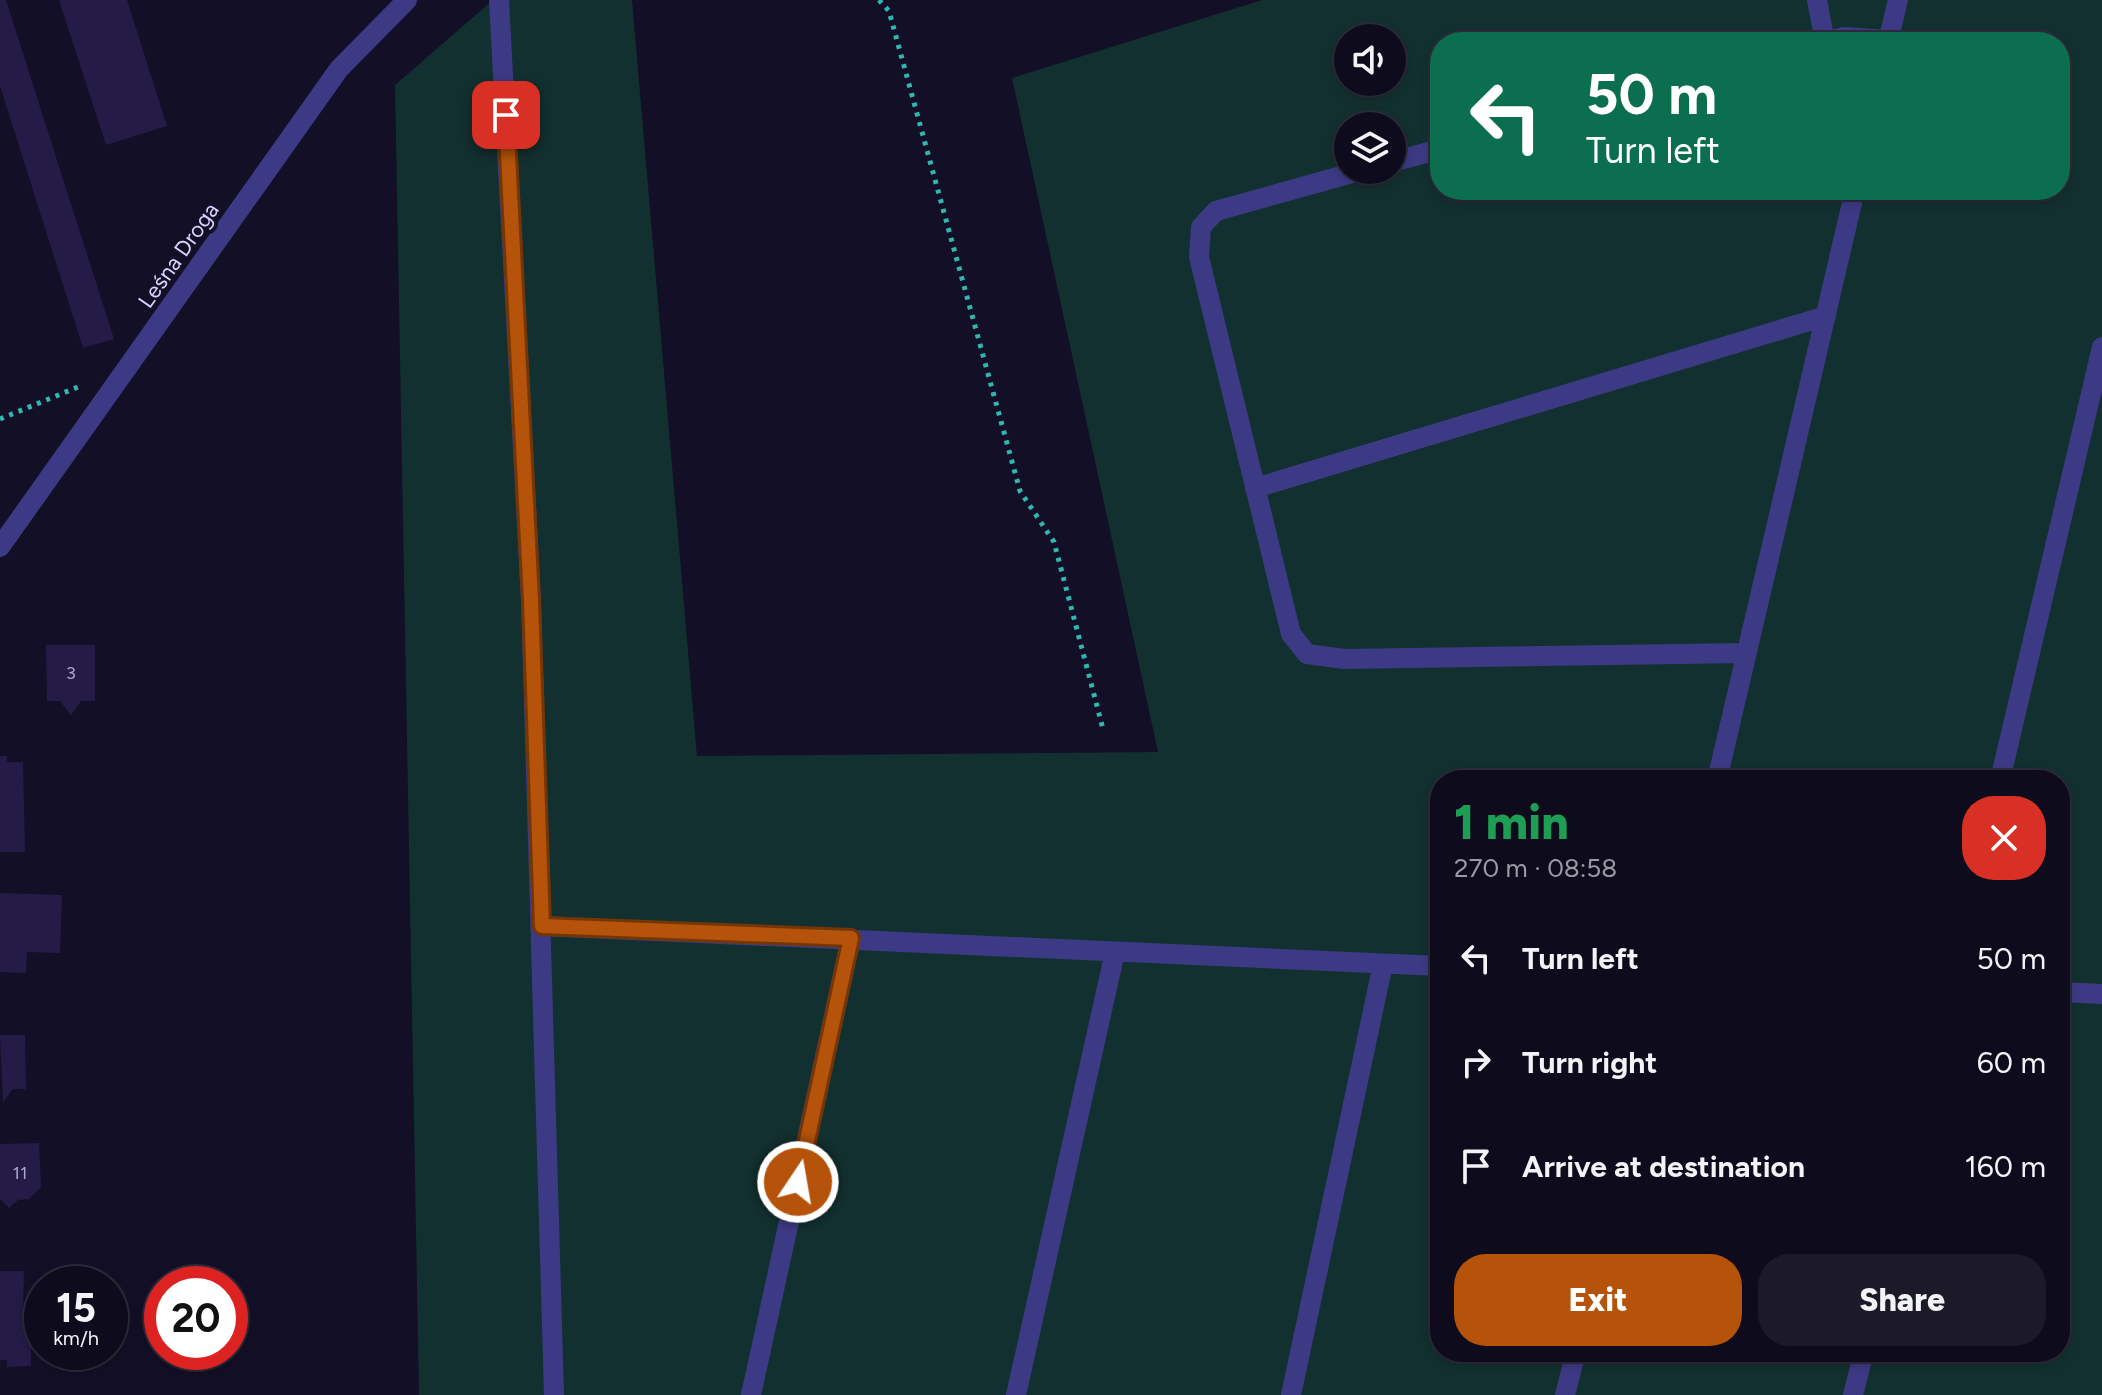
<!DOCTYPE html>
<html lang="en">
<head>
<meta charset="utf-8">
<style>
	:root { --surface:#0e0b1c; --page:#1c1929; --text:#f1f3f6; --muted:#9b9ba3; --line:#2e2b3b; --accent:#b45309 }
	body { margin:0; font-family:Figtree,sans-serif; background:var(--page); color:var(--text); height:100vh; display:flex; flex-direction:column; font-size:30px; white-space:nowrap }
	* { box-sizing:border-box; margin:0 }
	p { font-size:26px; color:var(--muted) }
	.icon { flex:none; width:44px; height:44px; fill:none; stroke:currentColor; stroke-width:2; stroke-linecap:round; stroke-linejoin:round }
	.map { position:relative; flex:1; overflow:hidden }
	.side { position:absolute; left:1430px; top:770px; width:640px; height:592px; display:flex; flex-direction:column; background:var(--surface); border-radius:32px; box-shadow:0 4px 12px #0003,0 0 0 2px var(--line) }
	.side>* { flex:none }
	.guide { position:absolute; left:1430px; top:32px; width:640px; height:168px; border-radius:32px; box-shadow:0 4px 12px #0003,0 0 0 2px var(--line); background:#0b6e4f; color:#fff; overflow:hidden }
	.fabs { position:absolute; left:1334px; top:24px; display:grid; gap:16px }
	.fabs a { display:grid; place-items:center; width:72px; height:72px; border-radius:50%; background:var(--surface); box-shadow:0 4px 12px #0003,0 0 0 2px var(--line); font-size:40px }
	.speed { position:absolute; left:24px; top:1266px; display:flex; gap:16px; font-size:40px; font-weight:700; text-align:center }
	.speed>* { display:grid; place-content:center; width:104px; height:104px; border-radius:50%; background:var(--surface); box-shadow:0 4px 12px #0003,0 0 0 2px var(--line); line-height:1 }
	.speed small { font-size:20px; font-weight:400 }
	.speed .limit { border:12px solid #d22; background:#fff; color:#111 }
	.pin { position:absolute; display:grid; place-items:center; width:68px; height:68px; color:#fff; margin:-34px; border-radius:16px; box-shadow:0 4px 12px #0006 }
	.me { position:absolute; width:88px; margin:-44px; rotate:12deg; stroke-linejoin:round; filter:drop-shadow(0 0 6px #0008) }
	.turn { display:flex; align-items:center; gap:28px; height:168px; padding:0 24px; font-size:36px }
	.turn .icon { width:104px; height:104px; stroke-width:2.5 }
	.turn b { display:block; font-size:56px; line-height:68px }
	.round { display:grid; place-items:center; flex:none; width:84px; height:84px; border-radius:32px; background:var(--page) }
	.overview { display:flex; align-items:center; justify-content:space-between; height:136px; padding:0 24px }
	h1 { font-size:48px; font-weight:800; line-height:60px; color:#1e9e55 }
	.button { display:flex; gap:16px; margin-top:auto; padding:16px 24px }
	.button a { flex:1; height:92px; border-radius:32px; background:var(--accent); color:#fff; font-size:32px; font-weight:800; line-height:92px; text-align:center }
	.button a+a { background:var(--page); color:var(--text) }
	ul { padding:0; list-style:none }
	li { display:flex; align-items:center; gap:24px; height:104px; padding:0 24px }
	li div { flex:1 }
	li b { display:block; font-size:30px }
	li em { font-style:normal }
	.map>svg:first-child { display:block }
	.green { fill:#12302f; fill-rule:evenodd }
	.building { fill:#241b47 }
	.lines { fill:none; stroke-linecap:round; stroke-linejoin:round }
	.path { stroke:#2fb8b0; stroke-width:5; stroke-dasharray:4 6; stroke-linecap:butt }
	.minor { stroke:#3d3a85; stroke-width:20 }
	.route-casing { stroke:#753606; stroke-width:20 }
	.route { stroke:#b45309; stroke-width:14 }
	.labels { text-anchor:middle; stroke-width:8; stroke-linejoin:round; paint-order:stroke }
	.number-label { font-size:18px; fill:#aca6d1 }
	.street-label { font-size:22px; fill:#d9d4ff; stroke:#130f26 }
</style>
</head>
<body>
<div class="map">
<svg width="2102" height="1395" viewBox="0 0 2102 1395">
	<rect width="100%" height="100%" fill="#130f26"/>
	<path class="green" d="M 493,0 L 632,0 L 697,756 L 1158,752 L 1012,78 L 1262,0 L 2102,0 L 2102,1395 L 419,1395 L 395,85 ZM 1348,38 L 1392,38 L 1392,82 L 1348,82 ZM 1440,42 L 2060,42 L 2060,190 L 1440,190 ZM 1348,126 L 1392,126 L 1392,170 L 1348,170 ZM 1440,780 L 2060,780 L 2060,1352 L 1440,1352 Z"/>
	<path class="building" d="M 0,0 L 6,0 L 114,339 L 83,348 L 0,86 Z
		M 59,0 L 127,0 L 167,126 L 106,145 Z
		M 46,645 L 95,645 L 95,701 L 81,701 L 71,715 L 60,701 L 47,701 Z
		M 0,756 L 7,756 L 7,762 L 23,762 L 25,852 L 0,852 Z
		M 0,893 L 62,895 L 60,953 L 27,952 L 26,973 L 0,972 Z
		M 0,1035 L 25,1035 L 26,1089 L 13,1089 L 3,1102 Z
		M 39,1143 L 41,1187 L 29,1199 L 18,1200 L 9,1208 L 0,1199 L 0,1144 Z
		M 0,1271 L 24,1271 L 23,1313 L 31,1313 L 31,1366 L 7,1367 L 7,1360 L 0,1360 Z"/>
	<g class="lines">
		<path class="path" d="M 879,0 L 889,11 L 1020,491 L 1054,542 L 1103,729
			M 0,419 L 78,387"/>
		<path class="minor" d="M 499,0 L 531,600 L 554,1395
			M 1817,0 L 1825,42 L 1844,37 L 1888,40
			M 1888,42 L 1898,0
			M 1392,162 L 1440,149
			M 1363,170 L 1216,211 L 1201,227 L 1199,257 L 1291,634 L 1307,654 L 1344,659 L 1747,653
			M 1255,488 L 1826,316
			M 0,547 L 339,69 L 407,0
			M 1717,780 L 1855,190
			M 2000,780 L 2102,347
			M 542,926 L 1440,966
			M 2060,992 L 2102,994
			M 751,1395 L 851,938
			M 1016,1395 L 1115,952
			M 1291,1395 L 1383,964
			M 1565,1395 L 1576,1352
			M 1853,1395 L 1864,1352"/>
	</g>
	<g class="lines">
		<defs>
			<path id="route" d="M 506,115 L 531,600 L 542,926 L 851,938 L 798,1182"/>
		</defs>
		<use href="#route" class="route-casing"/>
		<use href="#route" class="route"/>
	</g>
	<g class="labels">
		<g class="number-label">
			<text x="71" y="679">3</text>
			<text x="20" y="1179">11</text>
		</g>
		<g class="street-label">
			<text transform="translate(178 255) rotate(-55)" y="8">Leśna Droga</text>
		</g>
	</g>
</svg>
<div class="fabs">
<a><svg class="icon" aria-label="sound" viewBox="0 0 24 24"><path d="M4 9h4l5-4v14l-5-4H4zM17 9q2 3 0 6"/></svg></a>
<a><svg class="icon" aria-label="layers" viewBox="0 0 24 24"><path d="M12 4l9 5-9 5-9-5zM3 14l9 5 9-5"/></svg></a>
</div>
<div class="speed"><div>15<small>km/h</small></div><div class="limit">20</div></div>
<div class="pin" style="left:506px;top:115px;background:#d93025"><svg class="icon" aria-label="arrive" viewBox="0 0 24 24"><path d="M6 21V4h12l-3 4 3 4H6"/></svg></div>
<svg class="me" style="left:798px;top:1182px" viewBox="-20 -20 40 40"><circle r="17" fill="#b45309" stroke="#fff" stroke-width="3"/><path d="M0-11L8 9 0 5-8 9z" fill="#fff"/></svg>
<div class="guide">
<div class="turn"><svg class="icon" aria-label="left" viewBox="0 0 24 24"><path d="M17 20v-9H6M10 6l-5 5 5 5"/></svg><div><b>50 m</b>Turn left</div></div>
</div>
<section class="side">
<div class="overview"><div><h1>1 min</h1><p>270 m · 08:58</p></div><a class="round" style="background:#d93025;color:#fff"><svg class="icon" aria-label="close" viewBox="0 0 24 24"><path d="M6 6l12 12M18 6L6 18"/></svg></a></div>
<ul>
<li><svg class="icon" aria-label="left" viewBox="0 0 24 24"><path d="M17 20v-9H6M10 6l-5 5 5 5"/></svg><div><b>Turn left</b></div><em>50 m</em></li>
<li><svg class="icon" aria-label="right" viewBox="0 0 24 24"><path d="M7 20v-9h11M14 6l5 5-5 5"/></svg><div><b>Turn right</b></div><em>60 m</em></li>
<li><svg class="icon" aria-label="arrive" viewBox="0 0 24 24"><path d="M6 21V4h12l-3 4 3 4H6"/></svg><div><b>Arrive at destination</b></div><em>160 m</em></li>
</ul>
<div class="button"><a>Exit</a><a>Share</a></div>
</section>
</div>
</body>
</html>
